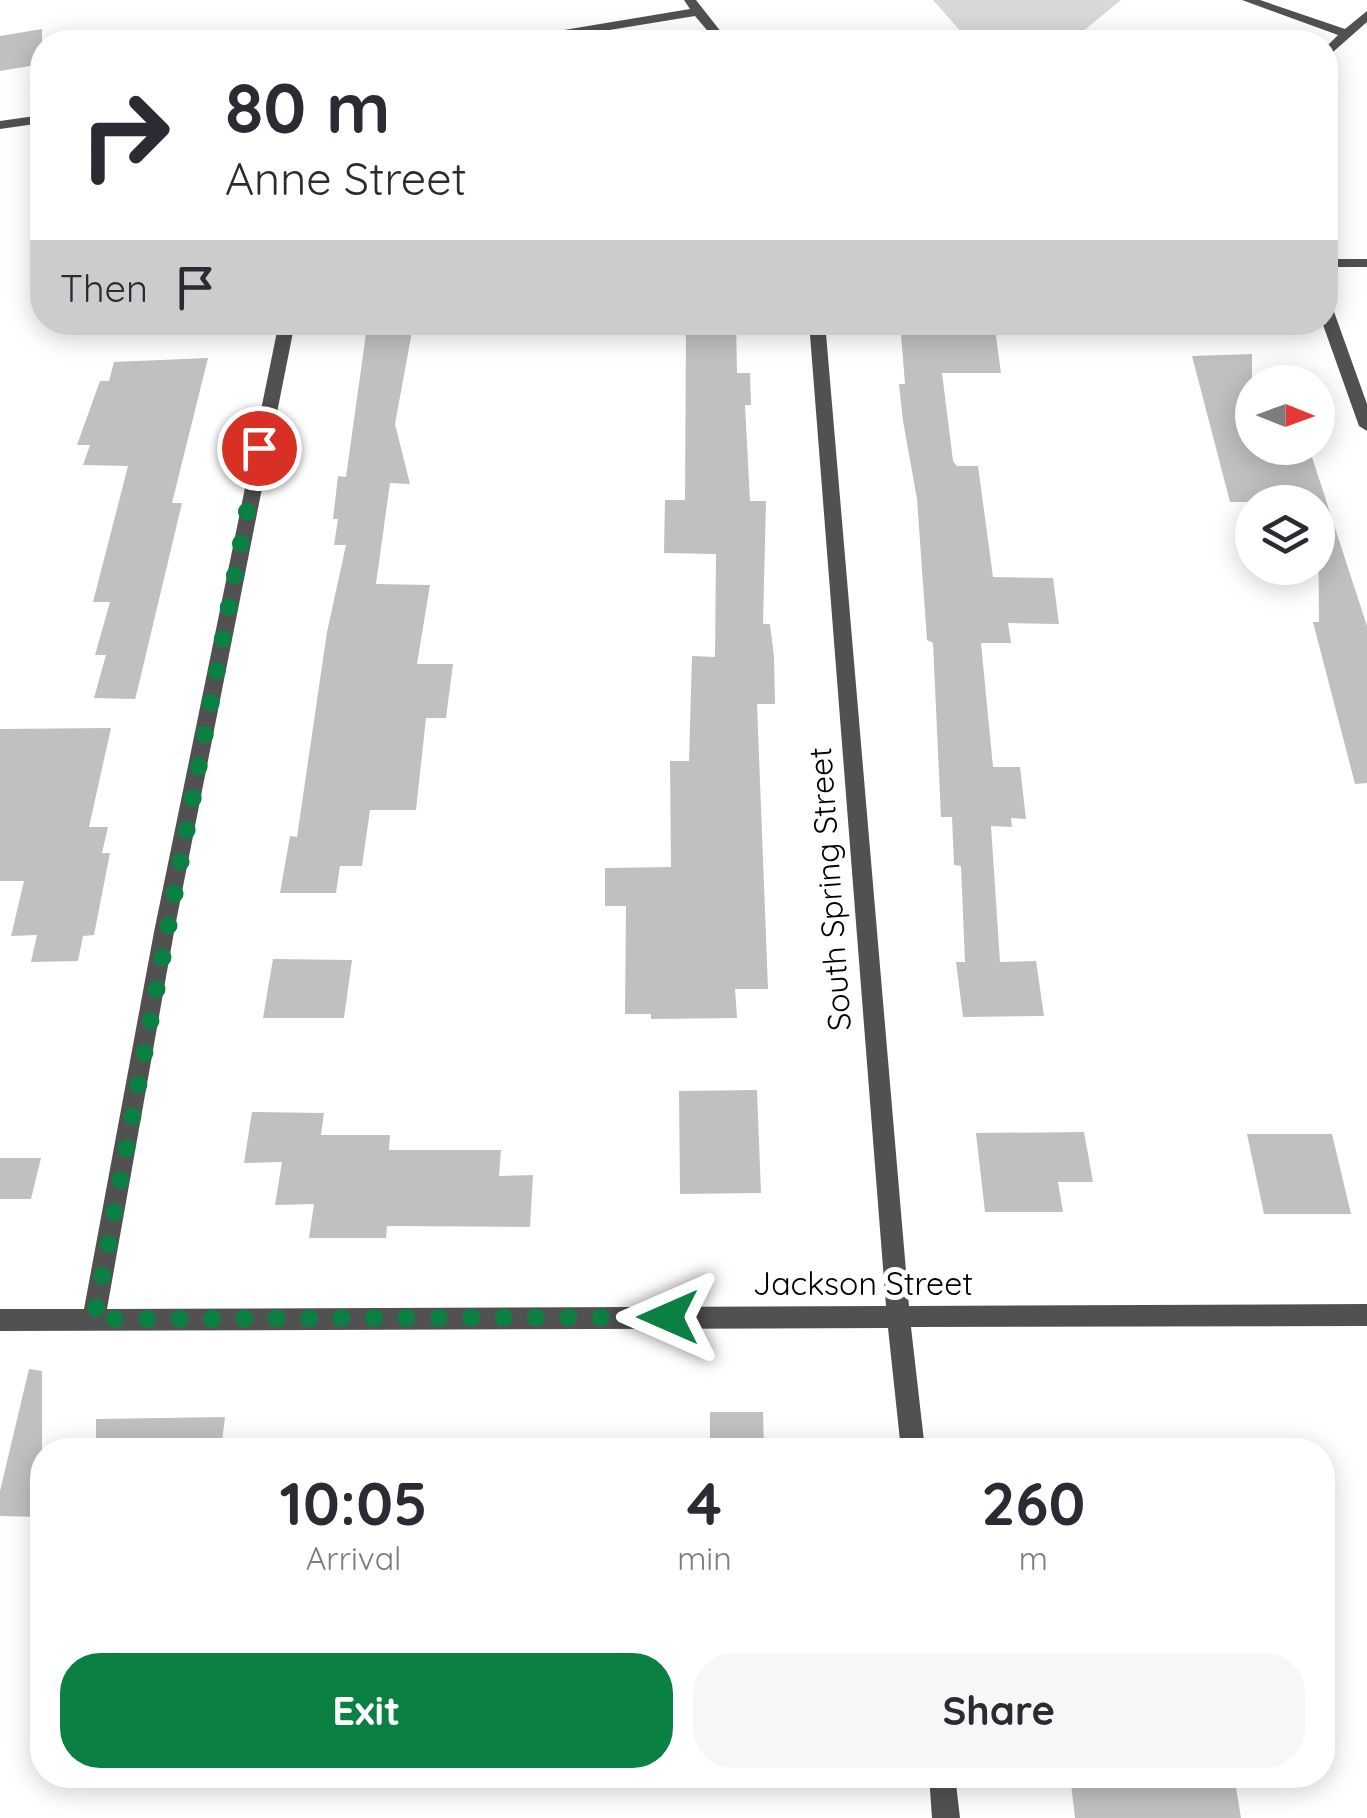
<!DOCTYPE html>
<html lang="en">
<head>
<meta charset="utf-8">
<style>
	:root { --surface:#fff; --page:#f7f7f7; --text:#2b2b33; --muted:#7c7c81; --accent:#0b8043 }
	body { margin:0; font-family:Quicksand,sans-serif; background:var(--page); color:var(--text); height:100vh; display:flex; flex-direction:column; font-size:38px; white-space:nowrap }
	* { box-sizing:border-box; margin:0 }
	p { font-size:32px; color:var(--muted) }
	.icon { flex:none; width:55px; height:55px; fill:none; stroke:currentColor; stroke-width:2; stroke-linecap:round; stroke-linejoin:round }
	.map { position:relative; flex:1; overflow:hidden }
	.details { position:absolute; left:30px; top:1438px; width:1305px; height:350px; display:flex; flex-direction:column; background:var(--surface); border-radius:40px; box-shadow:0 5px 25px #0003 }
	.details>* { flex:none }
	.top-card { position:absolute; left:30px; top:30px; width:1308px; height:305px; border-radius:40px; box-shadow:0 5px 25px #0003; background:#fff; color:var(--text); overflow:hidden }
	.needle { width:65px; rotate:91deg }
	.buttons { position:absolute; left:1235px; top:365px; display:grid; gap:20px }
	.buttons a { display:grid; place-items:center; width:100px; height:100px; border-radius:50%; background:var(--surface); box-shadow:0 5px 25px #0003; font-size:50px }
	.pin { position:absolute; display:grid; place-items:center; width:85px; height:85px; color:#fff; margin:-42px; border:5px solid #fff; border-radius:50%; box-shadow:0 2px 10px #0007 }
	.me { position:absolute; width:110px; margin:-55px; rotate:270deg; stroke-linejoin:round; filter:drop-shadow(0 0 8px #0008) }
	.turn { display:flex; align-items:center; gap:35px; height:210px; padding:0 30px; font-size:45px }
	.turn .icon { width:130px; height:130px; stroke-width:2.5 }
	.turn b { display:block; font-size:70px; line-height:85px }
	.then { display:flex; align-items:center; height:95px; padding:0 30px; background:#0003; gap:20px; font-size:38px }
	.eta { display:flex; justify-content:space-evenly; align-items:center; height:170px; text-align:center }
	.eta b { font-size:60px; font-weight:700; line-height:70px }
	.button { display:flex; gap:20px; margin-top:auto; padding:20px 30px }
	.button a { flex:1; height:115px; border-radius:40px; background:var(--accent); color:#fff; font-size:40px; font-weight:700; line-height:115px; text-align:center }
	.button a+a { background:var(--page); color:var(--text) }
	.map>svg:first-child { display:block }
	.green { fill:#d8d8d8 }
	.building { fill:#c0c0c0 }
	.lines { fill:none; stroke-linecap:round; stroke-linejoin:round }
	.minor { fill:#515151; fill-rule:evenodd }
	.route { stroke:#0b8043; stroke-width:18; stroke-dasharray:0 32.4 }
	.labels { text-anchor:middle; stroke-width:10; stroke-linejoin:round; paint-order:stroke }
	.street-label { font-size:32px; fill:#000; stroke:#fff }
</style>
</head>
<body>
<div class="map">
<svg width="1367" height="1818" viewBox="0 0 1367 1818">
	<rect width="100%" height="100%" fill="#fff"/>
	<path class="green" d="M 933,0 L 1121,0 L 1070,42 L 970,42 Z"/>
	<path class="building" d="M 42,29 L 42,64 L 0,71 L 0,36 Z
		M 686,322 L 736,322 L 737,373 L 750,373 L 751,405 L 745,405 L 750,501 L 766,501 L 763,624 L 770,624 L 774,657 L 775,704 L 757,704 L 768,989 L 735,989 L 737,1018 L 651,1019 L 651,1014 L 625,1014 L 626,906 L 605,906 L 605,868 L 671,867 L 670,761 L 689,761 L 692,656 L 715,657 L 716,554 L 664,553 L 665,500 L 685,500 Z
		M 900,322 L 994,322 L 1001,373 L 942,373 L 953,461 L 957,466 L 978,466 L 993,577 L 1053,578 L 1059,624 L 1008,623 L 1011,643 L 981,643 L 993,767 L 1020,767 L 1026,819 L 1011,818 L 1012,827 L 991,826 L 1000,962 L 1036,961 L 1044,1016 L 963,1017 L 956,962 L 965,962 L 961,866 L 954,865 L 952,817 L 941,817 L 933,643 L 927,640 L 917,499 L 903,421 L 899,384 L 905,384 Z
		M 367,326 L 413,326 L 395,424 L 410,484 L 390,483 L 376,584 L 430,585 L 417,664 L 453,664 L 446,718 L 426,718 L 416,810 L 370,810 L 362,866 L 340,866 L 336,893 L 280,893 L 290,836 L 297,837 L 327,632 L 346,545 L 334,545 L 338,519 L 333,519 L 338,476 L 346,477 Z
		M 1252,354 L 1252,448 L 1309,448 L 1367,626 L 1367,783 L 1355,784 L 1313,622 L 1319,622 L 1318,502 L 1230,502 L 1192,356 Z
		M 208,358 L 172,503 L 182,503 L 137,692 L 135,699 L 94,698 L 106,655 L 95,655 L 110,602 L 93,602 L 128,466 L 83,465 L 90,445 L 77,445 L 100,381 L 109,381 L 114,362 Z
		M 111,728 L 89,827 L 108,827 L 102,853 L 110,853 L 94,935 L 83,936 L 78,961 L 31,962 L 37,935 L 11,936 L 24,881 L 0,881 L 0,729 Z
		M 273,959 L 352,960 L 344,1018 L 263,1018 Z
		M 757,1090 L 761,1193 L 680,1194 L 679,1091 Z
		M 252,1112 L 324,1113 L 321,1135 L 390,1135 L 389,1150 L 501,1150 L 499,1176 L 533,1175 L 530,1227 L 387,1226 L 386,1238 L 309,1238 L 314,1204 L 275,1205 L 282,1162 L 244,1163 Z
		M 1084,1132 L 1093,1182 L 1058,1182 L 1063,1212 L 985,1212 L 976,1133 Z
		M 1247,1134 L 1332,1134 L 1351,1214 L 1264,1214 Z
		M 0,1158 L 41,1158 L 31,1199 L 0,1199 Z
		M 29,1369 L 42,1371 L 42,1517 L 0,1516 L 0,1491 Z
		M 710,1412 L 763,1412 L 764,1450 L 710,1450 Z
		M 225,1417 L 221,1450 L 96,1450 L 96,1419 Z
		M 1070,1775 L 1234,1775 L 1241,1818 L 1075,1818 Z"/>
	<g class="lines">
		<path class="minor" d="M 684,0 L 696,0 L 729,42 L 717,42 L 695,16 L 536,42 L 509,42 L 516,38 L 690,9 Z
			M 1242,0 L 1260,0 L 1345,29 L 1367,11 L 1367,22 L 1325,59 L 1325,48 L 1338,35 Z
			M 42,115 L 42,123 L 0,129 L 0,121 Z
			M 1325,259 L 1367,259 L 1367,267 L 1325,267 Z
			M 1325,304 L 1333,309 L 1367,404 L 1367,431 L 1359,426 L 1322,322 L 1325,322 Z
			M 279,322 L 295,322 L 174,932 L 107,1309 L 886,1306 L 809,322 L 825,322 L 909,1306 L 1367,1304 L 1367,1326 L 911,1327 L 925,1450 L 901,1450 L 888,1328 L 0,1331 L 0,1309 L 84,1309 L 154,932 Z
			M 929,1775 L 955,1775 L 960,1818 L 932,1818 Z"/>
	</g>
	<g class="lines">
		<path class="route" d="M 259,448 L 94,1319 L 668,1317"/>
	</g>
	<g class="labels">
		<g class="street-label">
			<text transform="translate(830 889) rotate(-94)" y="11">South Spring Street</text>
			<text x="863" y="1295">Jackson Street</text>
		</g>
	</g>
</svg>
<div class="buttons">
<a><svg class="needle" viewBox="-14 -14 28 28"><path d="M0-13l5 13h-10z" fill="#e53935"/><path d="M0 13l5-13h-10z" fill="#7c7c81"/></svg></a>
<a><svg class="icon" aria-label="layers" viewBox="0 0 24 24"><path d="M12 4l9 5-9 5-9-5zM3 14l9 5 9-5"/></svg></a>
</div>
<div class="pin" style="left:259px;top:448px;background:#d93025"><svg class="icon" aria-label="arrive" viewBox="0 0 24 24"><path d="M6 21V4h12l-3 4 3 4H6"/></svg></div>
<svg class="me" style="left:668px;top:1317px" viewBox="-20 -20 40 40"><path d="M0-17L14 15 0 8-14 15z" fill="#0b8043" stroke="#fff" stroke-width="4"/></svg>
<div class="top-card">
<div class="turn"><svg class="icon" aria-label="right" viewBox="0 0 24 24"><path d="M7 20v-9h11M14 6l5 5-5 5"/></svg><div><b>80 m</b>Anne Street</div></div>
<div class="then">Then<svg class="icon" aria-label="arrive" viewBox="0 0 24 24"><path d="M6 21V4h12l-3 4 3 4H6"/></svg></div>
</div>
<section class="details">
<div class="eta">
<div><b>10:05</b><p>Arrival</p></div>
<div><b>4</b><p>min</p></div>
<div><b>260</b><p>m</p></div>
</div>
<div class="button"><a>Exit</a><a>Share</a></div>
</section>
</div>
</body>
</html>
